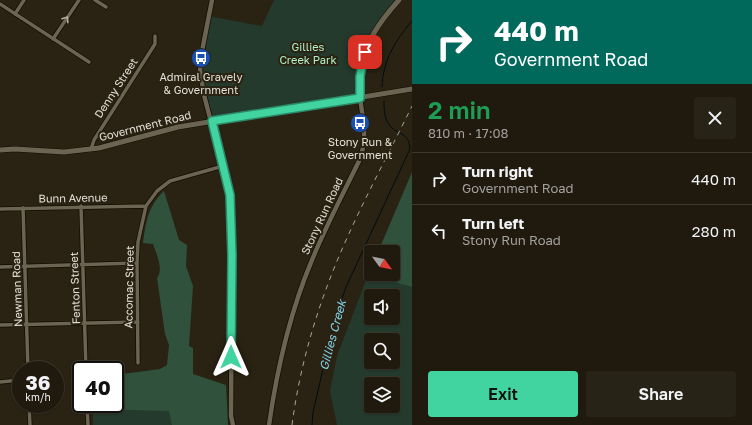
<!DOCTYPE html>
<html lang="en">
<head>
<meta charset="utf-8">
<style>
	:root { --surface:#201a0e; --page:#282317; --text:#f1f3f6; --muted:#a2a19e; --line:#3d382e; --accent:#42d4a0 }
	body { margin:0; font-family:"Golos Text",sans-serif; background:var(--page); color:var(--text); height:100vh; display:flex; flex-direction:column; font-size:15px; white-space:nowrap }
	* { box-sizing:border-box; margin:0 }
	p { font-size:13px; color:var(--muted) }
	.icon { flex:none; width:22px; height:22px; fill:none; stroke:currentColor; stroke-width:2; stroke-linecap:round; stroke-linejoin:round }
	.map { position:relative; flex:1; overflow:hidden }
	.side { display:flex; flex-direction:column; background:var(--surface); width:340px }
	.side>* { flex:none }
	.top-card { background:#00695c; color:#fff; overflow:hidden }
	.needle { width:26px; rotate:123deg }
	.controls { position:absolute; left:364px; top:245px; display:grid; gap:8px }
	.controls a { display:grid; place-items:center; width:36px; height:36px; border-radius:4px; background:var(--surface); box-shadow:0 1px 3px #0004,0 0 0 1px var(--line); font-size:20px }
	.speed { position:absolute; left:12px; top:361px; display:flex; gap:8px; font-size:20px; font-weight:700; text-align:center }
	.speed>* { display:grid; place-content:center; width:52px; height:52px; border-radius:50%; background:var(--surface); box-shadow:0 1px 3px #0004,0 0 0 1px var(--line); line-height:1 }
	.speed small { font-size:10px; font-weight:400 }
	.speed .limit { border:2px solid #111; border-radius:6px; background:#fff; color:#111 }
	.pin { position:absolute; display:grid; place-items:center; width:34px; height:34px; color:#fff; margin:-17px; border-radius:8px; box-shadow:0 2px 6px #0006 }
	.me { position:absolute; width:44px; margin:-22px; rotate:0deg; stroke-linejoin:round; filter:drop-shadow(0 0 3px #0008) }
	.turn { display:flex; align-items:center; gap:14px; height:84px; padding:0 16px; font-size:18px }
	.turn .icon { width:52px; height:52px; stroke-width:2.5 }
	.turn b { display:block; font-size:28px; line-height:34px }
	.round { display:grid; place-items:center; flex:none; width:42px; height:42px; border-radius:4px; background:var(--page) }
	.headline { display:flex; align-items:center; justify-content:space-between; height:68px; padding:0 16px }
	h1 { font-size:24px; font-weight:600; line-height:30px; color:#1e9e55 }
	.cta { display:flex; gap:8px; margin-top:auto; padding:8px 16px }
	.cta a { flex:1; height:46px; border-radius:4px; background:var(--accent); color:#111; font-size:16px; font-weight:600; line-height:46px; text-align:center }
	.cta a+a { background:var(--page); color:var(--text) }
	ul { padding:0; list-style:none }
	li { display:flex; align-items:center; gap:12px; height:52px; padding:0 16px; border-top:1px solid var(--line) }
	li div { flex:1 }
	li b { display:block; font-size:15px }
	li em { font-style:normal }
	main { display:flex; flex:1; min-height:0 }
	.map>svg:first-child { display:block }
	.green { fill:#243a2c; fill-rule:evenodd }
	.forest { fill:#30513c }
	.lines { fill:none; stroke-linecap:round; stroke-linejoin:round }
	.stream { stroke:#000c12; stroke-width:1 }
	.minor-casing { stroke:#120c01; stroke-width:5 }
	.tertiary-casing { stroke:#120c01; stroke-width:6 }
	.secondary-casing { stroke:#120c01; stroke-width:6 }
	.minor { stroke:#6c6452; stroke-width:3.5 }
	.tertiary { stroke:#6c6452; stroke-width:4.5 }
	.secondary { stroke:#6c6452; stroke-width:5 }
	.rail { stroke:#aba59a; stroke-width:1; stroke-dasharray:5 5; stroke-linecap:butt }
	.oneway { stroke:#b4aea1 }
	.route-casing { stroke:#2b8a68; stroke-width:10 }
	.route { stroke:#42d4a0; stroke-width:7 }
	.labels { text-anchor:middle; stroke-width:4; stroke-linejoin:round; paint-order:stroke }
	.park-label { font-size:11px; fill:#b3f0c7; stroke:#2a2313 }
	.poi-label { font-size:11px; fill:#e4dfd6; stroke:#2a2313 }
	.street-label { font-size:11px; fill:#e4dfd6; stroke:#2a2313 }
	.water-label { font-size:12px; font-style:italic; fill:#83d0e7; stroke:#2a2313 }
</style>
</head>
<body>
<main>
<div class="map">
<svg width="412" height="425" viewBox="0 0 412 425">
	<rect width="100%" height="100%" fill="#2a2313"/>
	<path class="green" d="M 274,0 L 399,0 L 385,16 L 363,59 L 360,98 L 212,121 L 201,78 L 208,16 L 262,26 Z
		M 368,275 L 412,287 L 412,425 L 337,425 L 330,391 L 337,356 ZM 371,296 L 393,296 L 393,318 L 371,318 ZM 371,340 L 393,340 L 393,362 L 371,362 ZM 371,384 L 393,384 L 393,406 L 371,406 Z
		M 177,404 L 177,425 L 93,425 L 93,406 Z"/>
	<path class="forest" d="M 412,172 L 412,287 L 368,275 L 371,268 L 371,274 L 393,274 L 393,252 L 378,252 Z
		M 164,191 L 179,240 L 187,245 L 186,266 L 193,286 L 189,346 L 193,348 L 193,374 L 226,385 L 228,425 L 172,425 L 169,411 L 92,409 L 92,404 L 115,404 L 115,375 L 160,369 L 167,365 L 169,345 L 165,334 L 157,278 C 164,269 156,253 153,244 L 143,243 C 146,222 148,206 164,191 Z"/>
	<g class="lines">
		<path class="stream" d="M 382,87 C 383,60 395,41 412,21
			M 312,425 L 313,412 L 334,322 L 346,287 L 410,149 C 409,132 399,136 390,126 C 384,119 384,109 384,101"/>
		<defs>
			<path id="minor" d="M 95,0 L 106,7
				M 0,4 L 89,62
				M 15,14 L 24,0
				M 53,39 L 79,0
				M 91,149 L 94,140 L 155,44 L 155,36
				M 81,206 L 86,370
				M 23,208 L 28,370
				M 0,209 L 146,206
				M 0,267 L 137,263
				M 0,325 L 138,322
				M 138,363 L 137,263 L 138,242 L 146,206 L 157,191 L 170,181 L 223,166
				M 0,382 L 21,380
				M 29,404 L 30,425
				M 87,404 L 88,425"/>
			<path id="tertiary" d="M 212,0 L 203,46 L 200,70 L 204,95 L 230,195 L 232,258 L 231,416 L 233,425
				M 269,425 C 277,369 290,312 312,260 C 326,226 343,194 359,161 C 368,139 363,120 360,98"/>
			<path id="secondary" d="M 360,98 C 360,89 360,81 360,73 C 364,43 380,21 399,0
				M 0,150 L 15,149 L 64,152 L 99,148 L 178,127 L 412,89"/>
		</defs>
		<use href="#minor" class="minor-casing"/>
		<use href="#tertiary" class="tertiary-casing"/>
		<use href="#secondary" class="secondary-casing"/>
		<use href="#minor" class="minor"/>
		<use href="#tertiary" class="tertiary"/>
		<use href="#secondary" class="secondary"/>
		<path class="rail" d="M 292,425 C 300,364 318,304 343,247 C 364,199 389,153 412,106"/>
	</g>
	<defs><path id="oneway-chevron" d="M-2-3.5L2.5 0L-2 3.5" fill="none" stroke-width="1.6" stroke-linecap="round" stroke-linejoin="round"/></defs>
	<use class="oneway" href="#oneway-chevron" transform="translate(66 19) rotate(-57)"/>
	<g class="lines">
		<defs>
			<path id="route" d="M 231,357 L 232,255 L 230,195 L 212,121 L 360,98 L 360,76 L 365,52"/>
		</defs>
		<use href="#route" class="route-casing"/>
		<use href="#route" class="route"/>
	</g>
	<defs>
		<symbol id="bus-disc" viewBox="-11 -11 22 22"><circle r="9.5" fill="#1a4fb4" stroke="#2a2313"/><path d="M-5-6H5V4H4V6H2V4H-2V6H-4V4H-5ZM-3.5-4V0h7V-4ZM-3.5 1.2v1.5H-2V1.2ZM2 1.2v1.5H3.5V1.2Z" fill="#fff"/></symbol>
	</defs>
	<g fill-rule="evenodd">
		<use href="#bus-disc" x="190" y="47" width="22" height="22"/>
		<use href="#bus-disc" x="349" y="112" width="22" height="22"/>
	</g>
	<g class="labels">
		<g class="park-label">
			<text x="308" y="51">Gillies<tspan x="308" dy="13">Creek Park</tspan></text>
		</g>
		<g class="poi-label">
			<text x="201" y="81">Admiral Gravely<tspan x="201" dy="13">&amp; Government</tspan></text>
			<text x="360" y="146">Stony Run &amp;<tspan x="360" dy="13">Government</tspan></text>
		</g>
		<g class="street-label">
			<text transform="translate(116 88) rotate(-57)" y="4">Denny Street</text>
			<text transform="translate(145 126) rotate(-14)" y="4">Government Road</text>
			<text transform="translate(73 198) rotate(-1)" y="4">Bunn Avenue</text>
			<text transform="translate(322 216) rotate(-65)" y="4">Stony Run Road</text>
			<text transform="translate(129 287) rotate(-89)" y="4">Accomac Street</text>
			<text transform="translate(75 288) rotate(-92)" y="4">Fenton Street</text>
			<text transform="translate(17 289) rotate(-92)" y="4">Newman Road</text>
		</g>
		<g class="water-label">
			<text transform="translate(333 335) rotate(-75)" y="4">Gillies Creek</text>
		</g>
	</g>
</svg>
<div class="controls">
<a><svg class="needle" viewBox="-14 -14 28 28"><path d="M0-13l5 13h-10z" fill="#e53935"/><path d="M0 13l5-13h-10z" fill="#a2a19e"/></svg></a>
<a><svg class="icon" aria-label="sound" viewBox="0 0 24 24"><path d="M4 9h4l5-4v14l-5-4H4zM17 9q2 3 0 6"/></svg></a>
<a><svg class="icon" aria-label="search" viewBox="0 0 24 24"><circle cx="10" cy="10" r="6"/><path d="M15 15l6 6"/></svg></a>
<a><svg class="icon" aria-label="layers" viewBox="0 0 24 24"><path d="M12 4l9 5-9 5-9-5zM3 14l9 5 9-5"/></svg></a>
</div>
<div class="speed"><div>36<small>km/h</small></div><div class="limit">40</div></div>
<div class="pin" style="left:365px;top:52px;background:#d93025"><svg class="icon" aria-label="arrive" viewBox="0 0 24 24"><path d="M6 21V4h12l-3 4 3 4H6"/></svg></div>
<svg class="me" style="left:231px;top:357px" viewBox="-20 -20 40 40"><path d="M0-17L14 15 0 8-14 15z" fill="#42d4a0" stroke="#fff" stroke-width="4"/></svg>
</div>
<section class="side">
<div class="top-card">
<div class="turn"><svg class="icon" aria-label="right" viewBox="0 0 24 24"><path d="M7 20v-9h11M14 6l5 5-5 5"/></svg><div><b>440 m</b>Government Road</div></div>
</div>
<div class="headline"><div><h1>2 min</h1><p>810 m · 17:08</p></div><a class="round"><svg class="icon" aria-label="close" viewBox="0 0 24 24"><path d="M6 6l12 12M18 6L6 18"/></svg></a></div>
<ul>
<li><svg class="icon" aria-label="right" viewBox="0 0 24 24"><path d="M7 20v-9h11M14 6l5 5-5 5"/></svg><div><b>Turn right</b><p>Government Road</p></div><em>440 m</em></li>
<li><svg class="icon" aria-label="left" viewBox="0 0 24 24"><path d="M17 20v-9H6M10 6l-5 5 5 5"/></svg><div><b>Turn left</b><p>Stony Run Road</p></div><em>280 m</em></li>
</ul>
<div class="cta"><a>Exit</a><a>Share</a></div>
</section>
</main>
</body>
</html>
